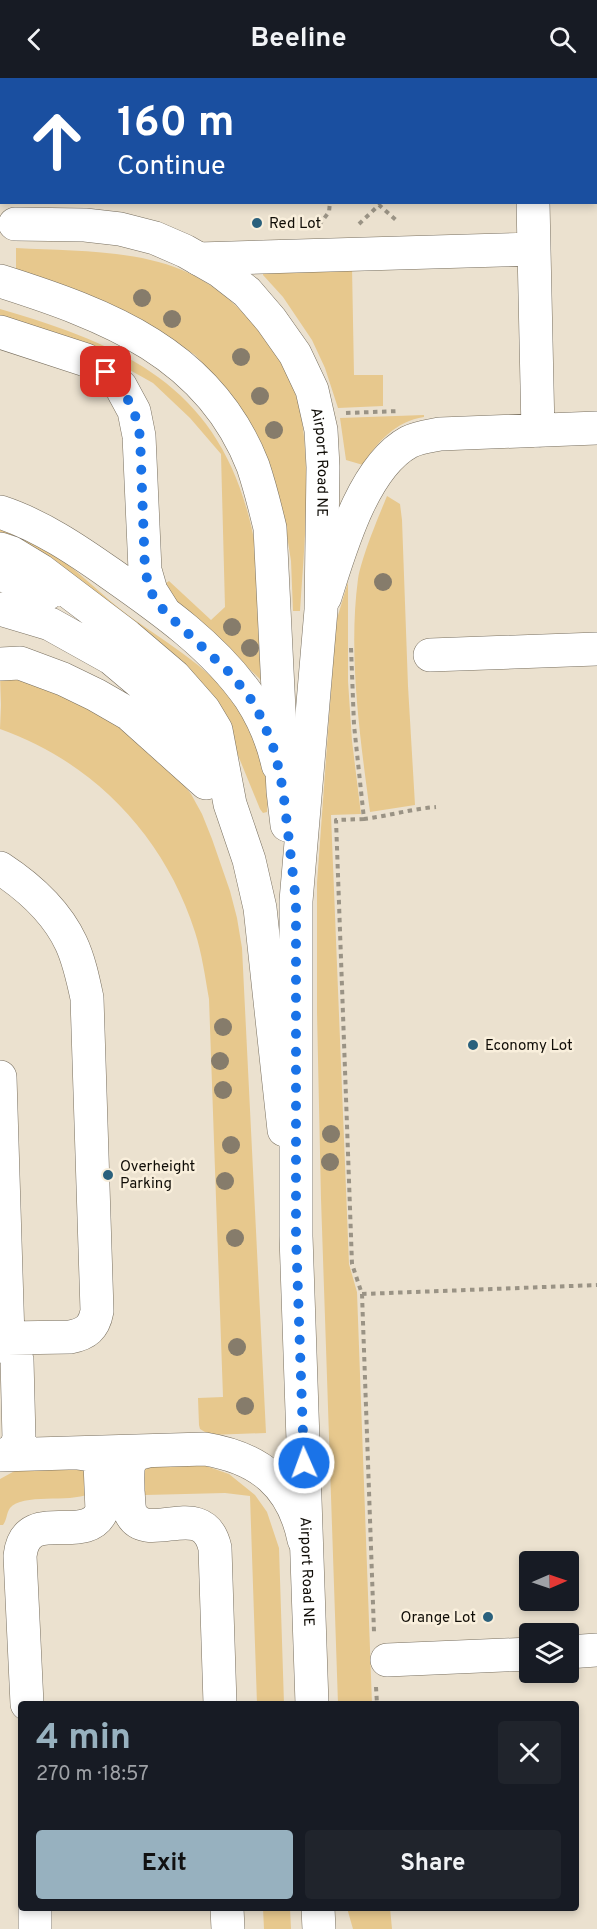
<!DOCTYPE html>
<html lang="en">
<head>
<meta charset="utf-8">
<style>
	:root { --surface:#171b24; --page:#20242c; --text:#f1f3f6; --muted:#9ea1a6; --accent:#97b1bf }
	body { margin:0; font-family:Overpass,sans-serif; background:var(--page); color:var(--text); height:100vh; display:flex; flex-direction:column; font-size:22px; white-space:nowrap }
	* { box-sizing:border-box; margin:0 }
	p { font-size:20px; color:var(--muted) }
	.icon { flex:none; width:33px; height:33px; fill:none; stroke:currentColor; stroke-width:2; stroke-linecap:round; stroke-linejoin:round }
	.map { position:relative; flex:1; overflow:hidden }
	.sheet { position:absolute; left:18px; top:1623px; width:561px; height:210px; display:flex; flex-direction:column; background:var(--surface); border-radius:6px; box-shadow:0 3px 9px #0003 }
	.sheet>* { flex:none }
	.guide { position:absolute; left:0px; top:0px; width:597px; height:126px; box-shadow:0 3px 9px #0003; background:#1a4fa0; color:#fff; overflow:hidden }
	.needle { width:39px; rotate:88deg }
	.controls { position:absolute; left:519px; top:1473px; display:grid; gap:12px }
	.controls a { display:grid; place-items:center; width:60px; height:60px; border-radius:6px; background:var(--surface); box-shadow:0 3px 9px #0003; font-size:30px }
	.pin { position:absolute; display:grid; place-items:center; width:51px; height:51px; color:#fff; margin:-26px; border-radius:12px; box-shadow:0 3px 9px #0006 }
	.me { position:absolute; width:66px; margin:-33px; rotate:358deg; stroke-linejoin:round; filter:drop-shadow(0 0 4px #0008) }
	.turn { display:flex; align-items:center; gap:21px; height:126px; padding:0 18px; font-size:27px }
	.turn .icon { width:78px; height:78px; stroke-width:2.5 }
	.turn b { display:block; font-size:42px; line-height:51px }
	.round { display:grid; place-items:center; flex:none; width:63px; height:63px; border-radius:6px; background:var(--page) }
	.head { display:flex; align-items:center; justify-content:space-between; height:102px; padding:0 18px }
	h1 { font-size:36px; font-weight:700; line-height:45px; color:var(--accent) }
	.primary-button { display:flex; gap:12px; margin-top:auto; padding:12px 18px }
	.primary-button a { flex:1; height:69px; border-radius:6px; background:var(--accent); color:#111; font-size:24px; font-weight:700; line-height:69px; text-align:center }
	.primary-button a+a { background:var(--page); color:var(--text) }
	header { display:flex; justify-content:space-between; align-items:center; height:78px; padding:0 18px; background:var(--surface); font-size:27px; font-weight:700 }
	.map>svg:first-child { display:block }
	.green { fill:#e7c88d }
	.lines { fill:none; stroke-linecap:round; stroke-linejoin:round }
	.minor-casing { stroke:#786f5f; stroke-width:34 }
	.major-casing { stroke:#786f5f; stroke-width:34 }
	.path { stroke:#9a9385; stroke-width:4; stroke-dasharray:4.5 4.5; stroke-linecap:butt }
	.minor { stroke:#fff; stroke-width:33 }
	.major { stroke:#fff; stroke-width:33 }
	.tree { fill:#867c6b }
	.route { stroke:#1a73e8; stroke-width:10; stroke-dasharray:0 18 }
	.poi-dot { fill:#2a607c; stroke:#f9efdc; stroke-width:2 }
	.labels { text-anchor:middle; stroke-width:5; stroke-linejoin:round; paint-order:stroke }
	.poi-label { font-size:15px; fill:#100d07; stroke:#f9efdc; text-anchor:start }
	.street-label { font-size:15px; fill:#100d07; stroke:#f9efdc }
</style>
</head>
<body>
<header><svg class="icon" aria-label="back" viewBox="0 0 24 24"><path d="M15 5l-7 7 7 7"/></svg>Beeline<svg class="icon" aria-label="search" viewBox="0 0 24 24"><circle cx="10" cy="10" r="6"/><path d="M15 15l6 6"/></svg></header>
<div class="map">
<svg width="597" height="1851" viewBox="0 0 597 1851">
	<rect width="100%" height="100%" fill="#ebe1cf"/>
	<path class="green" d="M 16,170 C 68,173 132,171 182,192 C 238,215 293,282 302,342 C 311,405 304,470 300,533 L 293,533 L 291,483 L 284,439 L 272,392 L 219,303 L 195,277 L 141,241 L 117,230 L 16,196 Z
		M 352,189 L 354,297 L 383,297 L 383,328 L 338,330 L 325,290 L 312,262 L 283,219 L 263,197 L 263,191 Z
		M 0,231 C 143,272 232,320 257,478 C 259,492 259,506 260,519 C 262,548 263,577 265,606 L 230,572 L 176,524 L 166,505 L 169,503 L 211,542 L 225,529 L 221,376 L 190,340 L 153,305 L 101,276 L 0,240 Z
		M 424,337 L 424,339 C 396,343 377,364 363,387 L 346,382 L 340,340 Z
		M 387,418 L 400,426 L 402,442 L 408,608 L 415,727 L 370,734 C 360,660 348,575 358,501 C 362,478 378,440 387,418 Z
		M 0,451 C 50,461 85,504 124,534 C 164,564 219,594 245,638 C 262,666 271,701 267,734 L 263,735 L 260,731 L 233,665 L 0,459 Z
		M 348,504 L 348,603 L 352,663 L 361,736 L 331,737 L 349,1186 L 357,1214 L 372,1626 L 338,1626 L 321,1121 L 317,934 L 317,805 L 336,544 Z
		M 3,596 L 91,625 L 176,697 L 191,716 L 202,736 L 212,761 L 230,813 L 237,840 L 242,870 L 266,1355 L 210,1357 L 200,1351 L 199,1347 L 198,1320 L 223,1319 L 209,921 C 205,898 202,876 195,854 C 165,759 94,684 0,651 L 1,627 L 0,597 Z
		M 153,1384 L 206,1388 L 229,1396 L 255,1417 L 267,1434 L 279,1470 L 284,1626 L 257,1626 L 250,1418 L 225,1415 L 145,1417 L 141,1414 L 140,1394 Z
		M 22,1389 L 87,1391 L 89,1416 C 69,1425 22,1415 10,1430 C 6,1436 7,1442 3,1447 L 0,1447 L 0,1401 Z
		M 263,1830 L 290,1830 L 291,1851 L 264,1851 Z
		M 347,1830 L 390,1830 L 392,1851 L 353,1851 Z"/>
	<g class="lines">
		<defs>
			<path id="minor" d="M 39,0 L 39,2
				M 529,0 L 530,2
				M 533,124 L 534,171
				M 199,181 L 534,171 L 538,353
				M 0,254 L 86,282 L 106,294 L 121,309 L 134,333 L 139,358 L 145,492 L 151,513 L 163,532
				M 0,434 C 40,447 77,472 111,496 C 161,531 215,569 250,620 C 263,640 273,664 278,687
				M 0,471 L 12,475 L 40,492 L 127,558 L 174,598 L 204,632 L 216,652 L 230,726 L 249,782 L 260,830 L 284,1052
				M 0,496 L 48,515
				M 325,519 C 340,472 363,389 409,364 C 419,359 430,358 440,356 L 597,350
				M 0,531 L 50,546 L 111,580 L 149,612 L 186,652 L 217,704
				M 430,577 L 597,571
				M 0,586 L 20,585 L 63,601 L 96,617 L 129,636 L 206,705
				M 0,790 C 29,809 56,833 71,865 C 79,882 83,901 87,920 L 97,1233 C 94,1250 86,1256 70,1259 L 8,1260
				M 0,999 L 8,1260 L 17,1282 L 19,1361 L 15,1371 L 5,1377
				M 149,1373 L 136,1376 L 129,1385 C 127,1394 128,1403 128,1413 C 129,1420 128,1429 131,1436 C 148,1468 203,1418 215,1470 L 220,1626
				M 0,1377 L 205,1371 C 260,1380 293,1407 304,1462
				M 568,1574 L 597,1572
				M 387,1582 L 530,1576
				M 27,1626 L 20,1478 C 26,1425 86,1470 102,1433 L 100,1385 L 92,1377 L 77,1375
				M 35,1830 L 35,1851
				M 227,1830 L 228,1851"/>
			<g id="major">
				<path id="s1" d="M 15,146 L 85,147 L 120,151 L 155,160 L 185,173 L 220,193 L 247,214 L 271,242 L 295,276 L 312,312 L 321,352 L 323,389 L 321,532 L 296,823 L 296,1158 L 312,1626"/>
				<path d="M 0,203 C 107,237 209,275 253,388 C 260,409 265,429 270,450 L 283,713 L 287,747"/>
				<path d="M 318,1830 L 319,1851"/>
			</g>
		</defs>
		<use href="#minor" class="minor-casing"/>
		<use href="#major" class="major-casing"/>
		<path class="path" d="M 326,0 L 326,2
			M 359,146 L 379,127 L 397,143
			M 319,147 L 329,134 L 330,124
			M 346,335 L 399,333
			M 351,570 L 354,647 L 364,741 C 388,738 411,731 436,729
			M 364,741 L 336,742 L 352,1186 L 362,1216 L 597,1207
			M 362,1216 L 374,1554
			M 376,1609 L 377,1626"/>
		<use href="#minor" class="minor"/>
		<use href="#major" class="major"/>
	</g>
	<g class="tree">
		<circle cx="142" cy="220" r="9"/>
		<circle cx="172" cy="241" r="9"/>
		<circle cx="241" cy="279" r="9"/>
		<circle cx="260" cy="318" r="9"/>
		<circle cx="274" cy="352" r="9"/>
		<circle cx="383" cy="504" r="9"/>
		<circle cx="232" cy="549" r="9"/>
		<circle cx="250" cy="570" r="9"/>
		<circle cx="223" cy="949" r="9"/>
		<circle cx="220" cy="983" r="9"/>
		<circle cx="223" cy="1012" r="9"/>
		<circle cx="331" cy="1056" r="9"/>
		<circle cx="231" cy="1067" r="9"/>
		<circle cx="330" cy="1084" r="9"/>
		<circle cx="225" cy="1103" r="9"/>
		<circle cx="235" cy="1160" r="9"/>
		<circle cx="237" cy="1269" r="9"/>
		<circle cx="245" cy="1328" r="9"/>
	</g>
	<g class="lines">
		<path class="route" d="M 106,294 L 121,309 L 134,333 L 140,358 L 145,492 L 150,513 L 164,533 L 231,596 L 250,620 L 262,641 L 275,674 L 283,712 L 296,823 L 296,1158 L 304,1385"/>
	</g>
	<g class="poi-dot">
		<circle cx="257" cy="145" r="6"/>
		<circle cx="473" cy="967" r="6"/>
		<circle cx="108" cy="1097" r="6"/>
		<circle cx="488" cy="1539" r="6"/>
	</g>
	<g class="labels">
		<g class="poi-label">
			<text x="269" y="150">Red Lot</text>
			<text x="485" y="972">Economy Lot</text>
			<text x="120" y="1093">Overheight<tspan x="120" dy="17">Parking</tspan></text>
			<text x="476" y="1544" text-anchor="end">Orange Lot</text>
		</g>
		<g class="street-label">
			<text dy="5" stroke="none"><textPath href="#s1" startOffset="440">Airport Road NE</textPath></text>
			<text dy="5" stroke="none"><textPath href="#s1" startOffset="1551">Airport Road NE</textPath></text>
		</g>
	</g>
</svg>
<div class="controls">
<a><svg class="needle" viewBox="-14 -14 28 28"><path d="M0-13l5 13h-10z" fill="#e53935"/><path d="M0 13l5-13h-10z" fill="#9ea1a6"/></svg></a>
<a><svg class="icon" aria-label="layers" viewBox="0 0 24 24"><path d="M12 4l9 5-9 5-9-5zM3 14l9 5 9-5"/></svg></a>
</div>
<div class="pin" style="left:106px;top:294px;background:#d93025"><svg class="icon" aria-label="arrive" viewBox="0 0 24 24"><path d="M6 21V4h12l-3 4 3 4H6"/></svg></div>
<svg class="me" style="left:304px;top:1385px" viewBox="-20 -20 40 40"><circle r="17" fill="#1a73e8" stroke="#fff" stroke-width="3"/><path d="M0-11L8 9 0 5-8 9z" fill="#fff"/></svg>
<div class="guide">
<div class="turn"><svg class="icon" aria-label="ahead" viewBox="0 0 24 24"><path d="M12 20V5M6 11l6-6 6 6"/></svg><div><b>160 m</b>Continue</div></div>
</div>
<section class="sheet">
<div class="head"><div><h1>4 min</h1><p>270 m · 18:57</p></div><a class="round"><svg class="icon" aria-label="close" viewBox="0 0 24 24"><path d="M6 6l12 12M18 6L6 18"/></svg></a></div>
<div class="primary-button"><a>Exit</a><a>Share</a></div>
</section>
</div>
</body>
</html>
